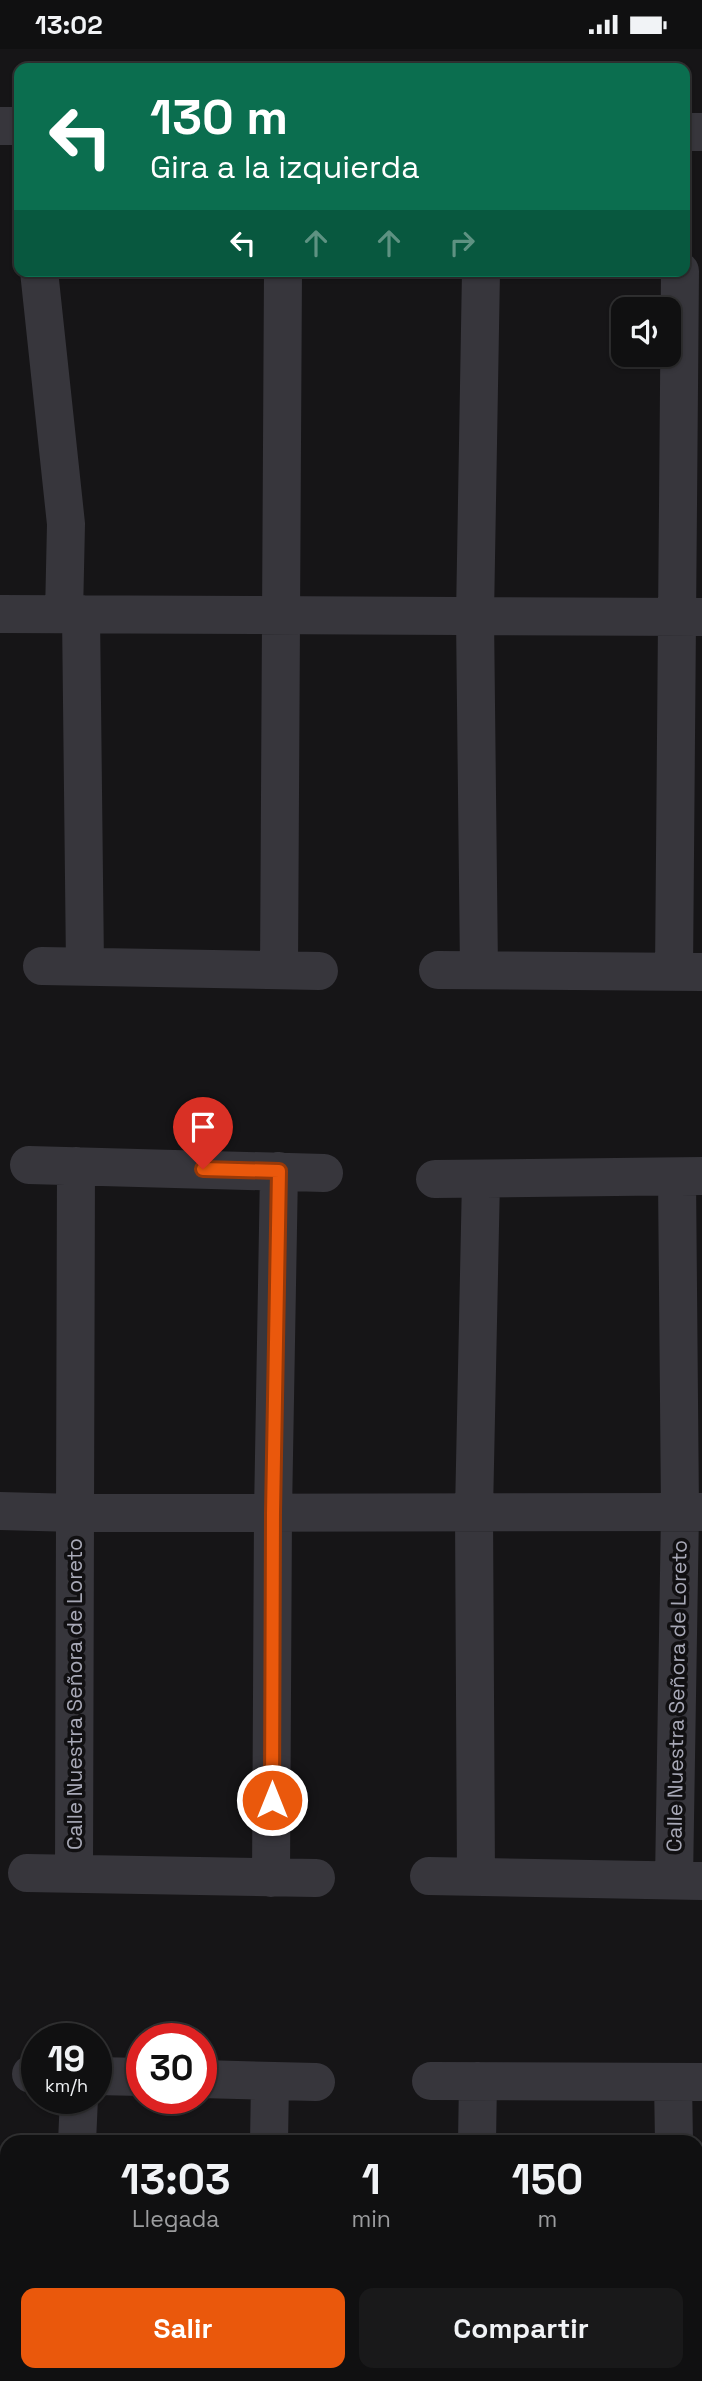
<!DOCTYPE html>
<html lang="es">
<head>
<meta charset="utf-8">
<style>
	:root { --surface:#101011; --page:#19191a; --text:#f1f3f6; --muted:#9c9d9f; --line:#303031; --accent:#ea580c }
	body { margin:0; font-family:"Space Grotesk",sans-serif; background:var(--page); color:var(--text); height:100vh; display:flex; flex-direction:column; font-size:26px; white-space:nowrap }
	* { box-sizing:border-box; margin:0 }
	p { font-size:23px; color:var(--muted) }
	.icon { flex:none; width:38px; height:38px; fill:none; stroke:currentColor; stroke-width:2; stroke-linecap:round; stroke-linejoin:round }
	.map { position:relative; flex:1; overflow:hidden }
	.drawer { position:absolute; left:0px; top:2086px; width:704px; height:247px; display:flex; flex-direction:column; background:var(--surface); border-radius:21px 21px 0 0; box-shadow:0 2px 5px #0004,0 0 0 2px var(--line) }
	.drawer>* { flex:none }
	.banner { position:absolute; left:14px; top:14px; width:676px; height:214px; border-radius:14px; box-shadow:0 2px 5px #0004,0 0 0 2px var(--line); background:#0b6e4f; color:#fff; overflow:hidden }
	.tools { position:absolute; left:611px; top:248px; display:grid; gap:14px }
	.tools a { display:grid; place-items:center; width:70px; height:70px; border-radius:14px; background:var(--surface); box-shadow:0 2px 5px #0004,0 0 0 2px var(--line); font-size:35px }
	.speed { position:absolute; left:21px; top:1974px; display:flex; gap:14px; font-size:35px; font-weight:700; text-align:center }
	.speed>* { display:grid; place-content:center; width:91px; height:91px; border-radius:50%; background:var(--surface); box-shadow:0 2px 5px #0004,0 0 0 2px var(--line); line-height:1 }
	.speed small { font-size:18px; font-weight:400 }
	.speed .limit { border:10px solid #d22; background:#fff; color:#111 }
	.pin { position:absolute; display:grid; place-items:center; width:60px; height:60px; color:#fff; margin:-72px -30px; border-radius:50% 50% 50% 0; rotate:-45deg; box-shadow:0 0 7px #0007 }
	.pin .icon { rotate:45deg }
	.me { position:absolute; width:77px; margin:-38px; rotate:0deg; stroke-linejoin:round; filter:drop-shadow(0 0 5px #0008) }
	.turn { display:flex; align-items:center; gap:24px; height:147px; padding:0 21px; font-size:32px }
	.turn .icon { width:91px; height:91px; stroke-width:2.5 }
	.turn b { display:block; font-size:49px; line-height:60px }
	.lanes { display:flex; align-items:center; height:66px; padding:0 21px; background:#0003; justify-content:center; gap:35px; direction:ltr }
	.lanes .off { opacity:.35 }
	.eta { display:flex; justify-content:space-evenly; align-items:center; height:119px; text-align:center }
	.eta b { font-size:42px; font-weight:700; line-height:49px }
	.primary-button { display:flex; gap:14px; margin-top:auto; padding:14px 21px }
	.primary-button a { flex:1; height:80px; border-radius:14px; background:var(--accent); color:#fff; font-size:28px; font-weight:700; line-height:80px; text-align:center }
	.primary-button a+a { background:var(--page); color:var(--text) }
	.status { display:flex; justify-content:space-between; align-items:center; height:49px; padding:0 35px; background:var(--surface); direction:ltr }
	.status svg { height:19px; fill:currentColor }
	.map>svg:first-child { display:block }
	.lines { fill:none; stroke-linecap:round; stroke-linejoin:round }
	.minor { stroke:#37363c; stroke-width:38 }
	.route-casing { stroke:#983908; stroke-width:18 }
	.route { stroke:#ea580c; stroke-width:12 }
	.labels { text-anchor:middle; stroke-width:7; stroke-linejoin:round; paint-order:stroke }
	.street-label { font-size:21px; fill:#a8a9b7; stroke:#111012 }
</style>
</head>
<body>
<div class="status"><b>13:02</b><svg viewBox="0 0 49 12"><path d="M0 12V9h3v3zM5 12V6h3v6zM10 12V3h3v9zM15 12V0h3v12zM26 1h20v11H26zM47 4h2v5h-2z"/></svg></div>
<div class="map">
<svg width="702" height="2332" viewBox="0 0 702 2332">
	<rect width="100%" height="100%" fill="#161517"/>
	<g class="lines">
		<path class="minor" d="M 0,77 L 19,77
			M 684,83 L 702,83
			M 39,222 L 66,475 L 64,565
			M 0,565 L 702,568
			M 81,565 L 85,917
			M 42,917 L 319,922
			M 279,921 L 283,222
			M 438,921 L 702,923
			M 479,921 L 475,567 L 481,222
			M 674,923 L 680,222
			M 29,1116 L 324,1124
			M 435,1130 L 702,1127
			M 0,1462 L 76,1464 L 702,1463
			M 27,1824 L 316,1829
			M 74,1825 L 76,1117
			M 429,1827 L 702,1832
			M 476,1828 L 474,1463 L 481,1130
			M 271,1829 L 273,1464 L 279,1122
			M 674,1831 L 680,1463 L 677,1128
			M 31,2025 L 37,2025
			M 96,2027 L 142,2028
			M 201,2030 L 316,2033
			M 431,2032 L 702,2033
			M 673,2033 L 674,2093
			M 77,2093 L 79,2049
			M 269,2093 L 270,2032
			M 477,2093 L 478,2032
			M 677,2326 L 677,2332
			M 68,2332 L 69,2326
			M 266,2332 L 266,2326
			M 472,2332 L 472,2326"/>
	</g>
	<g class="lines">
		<defs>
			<path id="route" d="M 203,1120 L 279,1122 L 273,1464 L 272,1751"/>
		</defs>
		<use href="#route" class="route-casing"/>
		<use href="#route" class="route"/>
	</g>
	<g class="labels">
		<g class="street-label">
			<text transform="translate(75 1645) rotate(-90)" y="7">Calle Nuestra Señora de Loreto</text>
			<text transform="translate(677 1647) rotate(-89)" y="7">Calle Nuestra Señora de Loreto</text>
		</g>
	</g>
</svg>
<div class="tools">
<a><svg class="icon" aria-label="sound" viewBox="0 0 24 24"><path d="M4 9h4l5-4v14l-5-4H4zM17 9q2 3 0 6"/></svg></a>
</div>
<div class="speed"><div>19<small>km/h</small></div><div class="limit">30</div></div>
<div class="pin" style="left:203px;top:1120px;background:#d93025"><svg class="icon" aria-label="arrive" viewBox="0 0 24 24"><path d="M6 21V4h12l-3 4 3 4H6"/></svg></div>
<svg class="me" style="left:272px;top:1751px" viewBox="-20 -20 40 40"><circle r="17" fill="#ea580c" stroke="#fff" stroke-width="3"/><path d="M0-11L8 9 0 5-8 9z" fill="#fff"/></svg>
<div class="banner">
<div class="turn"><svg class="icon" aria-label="left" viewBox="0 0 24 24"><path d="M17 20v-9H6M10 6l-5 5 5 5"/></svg><div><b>130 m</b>Gira a la izquierda</div></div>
<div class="lanes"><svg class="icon" aria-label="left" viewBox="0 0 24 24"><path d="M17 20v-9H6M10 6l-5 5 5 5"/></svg><svg class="icon off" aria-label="ahead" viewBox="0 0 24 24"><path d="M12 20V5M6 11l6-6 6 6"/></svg><svg class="icon off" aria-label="ahead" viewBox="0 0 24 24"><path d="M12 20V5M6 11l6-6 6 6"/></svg><svg class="icon off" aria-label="right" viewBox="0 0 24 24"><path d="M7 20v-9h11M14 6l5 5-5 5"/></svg></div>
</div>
<section class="drawer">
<div class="eta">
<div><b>13:03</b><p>Llegada</p></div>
<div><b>1</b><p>min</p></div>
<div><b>150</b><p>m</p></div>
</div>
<div class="primary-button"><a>Salir</a><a>Compartir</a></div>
</section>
</div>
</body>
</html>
